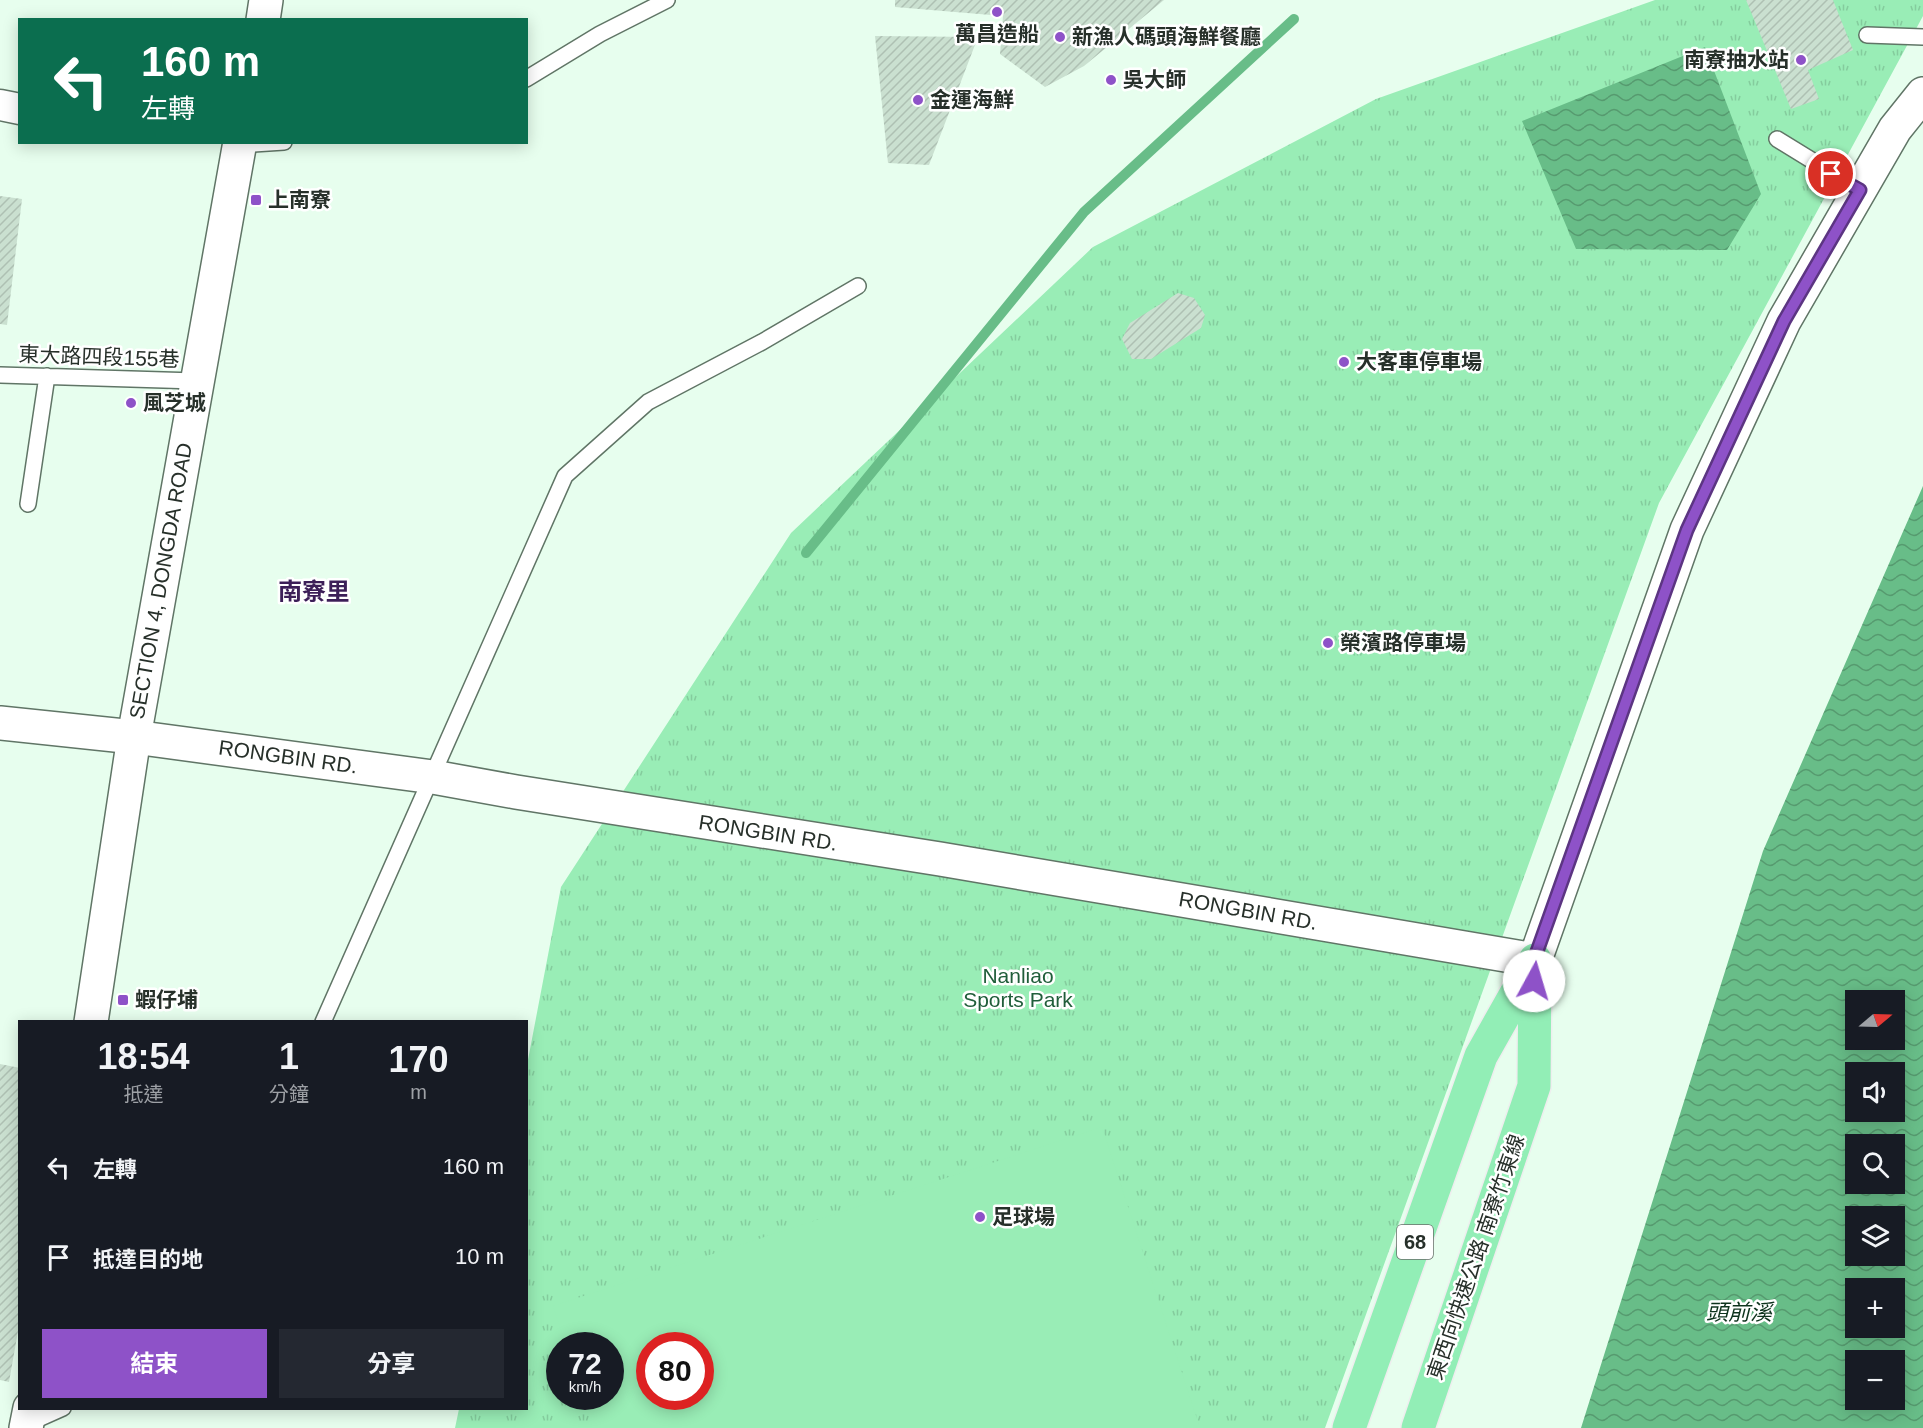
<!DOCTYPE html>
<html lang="zh-TW">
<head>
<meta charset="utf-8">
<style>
	:root { --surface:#171b24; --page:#242831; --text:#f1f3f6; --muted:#9ea1a6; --accent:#8e52c8 }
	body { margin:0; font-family:Helvetica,"Noto Sans TC",sans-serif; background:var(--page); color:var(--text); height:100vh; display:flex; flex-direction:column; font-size:22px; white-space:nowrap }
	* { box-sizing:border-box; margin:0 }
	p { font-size:20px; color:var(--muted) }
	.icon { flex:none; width:33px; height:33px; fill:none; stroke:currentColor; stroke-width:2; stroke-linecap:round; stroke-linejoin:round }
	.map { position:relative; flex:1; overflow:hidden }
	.drawer { position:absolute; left:18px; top:1020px; width:510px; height:390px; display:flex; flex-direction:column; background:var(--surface); border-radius:0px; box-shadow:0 3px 15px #0003 }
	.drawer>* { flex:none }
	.banner { position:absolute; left:18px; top:18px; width:510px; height:126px; border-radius:0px; box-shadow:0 3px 15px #0003; background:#0b6e4f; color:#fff; overflow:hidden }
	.needle { width:39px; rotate:71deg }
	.controls { position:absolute; left:1845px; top:990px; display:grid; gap:12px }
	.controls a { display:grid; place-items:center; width:60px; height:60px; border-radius:0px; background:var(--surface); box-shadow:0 3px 15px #0003; font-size:30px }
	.speed { position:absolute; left:546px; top:1332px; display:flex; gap:12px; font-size:30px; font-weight:700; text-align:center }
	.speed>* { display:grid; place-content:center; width:78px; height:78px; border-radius:50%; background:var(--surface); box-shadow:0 3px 15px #0003; line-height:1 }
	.speed small { font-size:15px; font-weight:400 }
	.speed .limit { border:9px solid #d22; background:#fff; color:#111 }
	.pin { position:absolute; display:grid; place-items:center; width:51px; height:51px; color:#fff; margin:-26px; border:3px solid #fff; border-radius:50%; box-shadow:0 2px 6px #0007 }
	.me { position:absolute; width:66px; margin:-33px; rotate:6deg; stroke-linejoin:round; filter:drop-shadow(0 0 4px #0008) }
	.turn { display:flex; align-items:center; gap:21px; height:126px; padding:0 24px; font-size:27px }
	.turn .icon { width:78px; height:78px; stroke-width:2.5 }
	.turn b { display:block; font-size:42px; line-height:51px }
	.eta { display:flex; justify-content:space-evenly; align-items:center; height:102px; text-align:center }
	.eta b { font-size:36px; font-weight:700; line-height:42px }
	.cta { display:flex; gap:12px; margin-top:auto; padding:12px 24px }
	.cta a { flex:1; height:69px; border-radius:0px; background:var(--accent); color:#fff; font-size:24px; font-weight:700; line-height:69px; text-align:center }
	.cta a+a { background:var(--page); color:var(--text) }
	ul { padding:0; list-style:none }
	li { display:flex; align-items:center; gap:18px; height:90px; padding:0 24px }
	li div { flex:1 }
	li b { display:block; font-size:22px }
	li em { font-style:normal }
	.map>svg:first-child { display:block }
	.grass { fill:url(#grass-tufts); fill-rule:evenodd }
	.pitch { fill:#99edb6; fill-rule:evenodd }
	.water { fill:url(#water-waves); fill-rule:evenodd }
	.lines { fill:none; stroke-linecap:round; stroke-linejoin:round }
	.stream { stroke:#68bd88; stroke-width:10 }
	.building { fill:url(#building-hatch) }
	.service-casing { stroke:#607566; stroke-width:18 }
	.minor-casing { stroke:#607566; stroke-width:33 }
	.tertiary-casing { stroke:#607566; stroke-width:36 }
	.secondary-casing { stroke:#607566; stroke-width:36 }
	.trunk-casing { stroke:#eee; stroke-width:36 }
	.service { stroke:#fff; stroke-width:15 }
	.minor { stroke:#fff; stroke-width:30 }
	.tertiary { stroke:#fff; stroke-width:33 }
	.secondary { stroke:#fff; stroke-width:33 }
	.trunk { stroke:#92eeb6; stroke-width:33 }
	.route-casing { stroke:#5c3582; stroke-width:15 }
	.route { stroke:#8e52c8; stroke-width:10 }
	.poi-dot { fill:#8e52c8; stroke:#fff; stroke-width:2 }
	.labels { text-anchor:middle; stroke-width:5; stroke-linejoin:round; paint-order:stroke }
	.shield { fill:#fff; stroke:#686e6a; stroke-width:1.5 }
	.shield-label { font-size:20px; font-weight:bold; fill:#27302a }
	.poi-label { font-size:21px; font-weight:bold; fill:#27302a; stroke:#fff; text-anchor:start }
	.street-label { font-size:21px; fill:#27302a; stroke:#fff }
	.park-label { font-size:21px; fill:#205e3a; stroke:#fff }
	.water-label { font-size:22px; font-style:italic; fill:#0e331d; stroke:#fff }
	.quarter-label { font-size:24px; font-weight:bold; fill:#3c1f58; stroke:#fff }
</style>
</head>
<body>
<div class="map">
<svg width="1923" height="1428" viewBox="0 0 1923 1428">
	<defs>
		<pattern id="grass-tufts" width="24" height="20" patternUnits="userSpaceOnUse" patternTransform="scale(1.5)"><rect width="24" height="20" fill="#99edb6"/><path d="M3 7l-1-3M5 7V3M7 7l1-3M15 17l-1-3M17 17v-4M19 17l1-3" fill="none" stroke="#84cc9d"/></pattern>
		<pattern id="water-waves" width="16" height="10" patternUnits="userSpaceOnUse" patternTransform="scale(1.5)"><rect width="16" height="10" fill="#68bd88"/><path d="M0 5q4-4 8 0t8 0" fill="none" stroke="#569a6f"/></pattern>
		<pattern id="building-hatch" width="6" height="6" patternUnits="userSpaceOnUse" patternTransform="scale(1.5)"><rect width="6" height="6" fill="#cae0d0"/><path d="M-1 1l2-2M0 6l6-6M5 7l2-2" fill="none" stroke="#aec0b3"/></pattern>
	</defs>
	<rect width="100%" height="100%" fill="#e7feee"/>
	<path class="grass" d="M 1655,0 L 1923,0 L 1923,16 L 1659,503 L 1325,1428 L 455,1428 L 459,1409 L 526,1408 L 527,1065 L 561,887 L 791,533 L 1093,247 L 1376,99 ZM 560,1346 L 610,1346 L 610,1396 L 560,1396 ZM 650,1346 L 700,1346 L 700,1396 L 650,1396 Z"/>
	<path class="pitch" d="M 1102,1127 L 1200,1428 L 593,1428 L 582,1397 L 610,1396 L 610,1346 L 566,1345 L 553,1306 ZM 650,1346 L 700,1346 L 700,1396 L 650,1396 Z"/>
	<path class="water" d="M 1705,47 L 1761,194 L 1727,250 L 1576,249 L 1522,121 Z
		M 1923,486 L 1923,1428 L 1581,1428 L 1763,851 ZM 1856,1000 L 1894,1000 L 1894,1040 L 1856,1040 ZM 1856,1072 L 1894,1072 L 1894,1112 L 1856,1112 ZM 1856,1144 L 1894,1144 L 1894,1184 L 1856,1184 ZM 1856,1216 L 1894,1216 L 1894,1256 L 1856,1256 ZM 1856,1288 L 1894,1288 L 1894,1328 L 1856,1328 ZM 1856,1360 L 1894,1360 L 1894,1400 L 1856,1400 Z"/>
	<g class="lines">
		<path class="stream" d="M 806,553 L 1084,212 L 1294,19"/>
	</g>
	<path class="building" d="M 895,0 L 1164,0 L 1084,66 L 1045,87 L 1000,54 L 1003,16 L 895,7 Z
		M 1746,0 L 1833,0 L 1853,50 L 1808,70 L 1819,99 L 1791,109 Z
		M 875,36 L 978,37 L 929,165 L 888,163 Z
		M 0,196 L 22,199 L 7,325 L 0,324 Z
		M 1178,293 L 1194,298 L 1205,315 L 1201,328 L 1151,359 L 1132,359 L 1122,339 L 1130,323 Z
		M 0,1064 L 20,1068 L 20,1320 L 9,1382 L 0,1380 Z"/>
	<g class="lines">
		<defs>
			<path id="service" d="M 1867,35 L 1923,37
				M 526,79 L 600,34 L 667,0
				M 1777,139 L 1860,190
				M 240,145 L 284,142
				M 0,375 L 196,381
				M 28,504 L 47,376
				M 323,1022 L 565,476 L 648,402 L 762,342 L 858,286
				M 27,1424 L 63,1408"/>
			<path id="minor" d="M 0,105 L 20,109"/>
			<path id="tertiary" d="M 0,723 L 134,737 L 433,777 L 516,792 L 940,859 L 1535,960 L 1687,530 L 1784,321 L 1895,129 L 1923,94"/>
			<path id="secondary" d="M 263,20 L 266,0
				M 91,1022 L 134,737 L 240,142
				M 26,1428 L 30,1408"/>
			<path id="trunk" d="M 1349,1428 L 1481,1056 L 1535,960
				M 1418,1428 L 1534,1086 L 1535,963"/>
		</defs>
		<use href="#service" class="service-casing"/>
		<use href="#minor" class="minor-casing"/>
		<use href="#tertiary" class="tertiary-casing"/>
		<use href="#secondary" class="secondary-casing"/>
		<use href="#trunk" class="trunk-casing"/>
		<use href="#service" class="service"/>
		<use href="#minor" class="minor"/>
		<use href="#tertiary" class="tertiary"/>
		<use href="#secondary" class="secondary"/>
		<use href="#trunk" class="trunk"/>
	</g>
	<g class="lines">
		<defs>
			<path id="route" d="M 1534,981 L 1534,960 L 1687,530 L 1784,321 L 1860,190 L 1831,174"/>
		</defs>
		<use href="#route" class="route-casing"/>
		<use href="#route" class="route"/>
	</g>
	<g class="poi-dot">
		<circle cx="997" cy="12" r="6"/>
		<circle cx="1060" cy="37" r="6"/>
		<circle cx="1801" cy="60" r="6"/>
		<circle cx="1111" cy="80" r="6"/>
		<circle cx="918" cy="100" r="6"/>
		<rect x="250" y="194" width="12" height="12" rx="3"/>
		<circle cx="1344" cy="362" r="6"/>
		<circle cx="131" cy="403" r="6"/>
		<circle cx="1328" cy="643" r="6"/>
		<rect x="117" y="994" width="12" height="12" rx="3"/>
		<circle cx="980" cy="1217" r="6"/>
	</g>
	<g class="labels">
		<rect class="shield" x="1397" y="1225" width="36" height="34" rx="4.5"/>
		<g class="shield-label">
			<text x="1415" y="1249">68</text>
		</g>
		<g class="poi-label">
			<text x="997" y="41" text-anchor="middle">萬昌造船</text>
			<text x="1072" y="44">新漁人碼頭海鮮餐廳</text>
			<text x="1789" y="67" text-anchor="end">南寮抽水站</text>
			<text x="1123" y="87">吳大師</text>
			<text x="930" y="107">金運海鮮</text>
			<text x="268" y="207">上南寮</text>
			<text x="1356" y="369">大客車停車場</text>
			<text x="143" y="410">風芝城</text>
			<text x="1340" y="650">榮濱路停車場</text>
			<text x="135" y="1007">蝦仔埔</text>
			<text x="992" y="1224">足球場</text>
		</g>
		<g class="street-label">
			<text transform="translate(99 357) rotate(2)" y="7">東大路四段155巷</text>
			<text transform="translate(161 581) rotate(-80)" y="7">SECTION 4, DONGDA ROAD</text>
			<text transform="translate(288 757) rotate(8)" y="7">RONGBIN RD.</text>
			<text transform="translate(768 833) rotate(9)" y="7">RONGBIN RD.</text>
			<text transform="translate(1248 911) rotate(10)" y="7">RONGBIN RD.</text>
			<text transform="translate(1476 1257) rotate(-71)" y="7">東西向快速公路 南寮竹東線</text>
		</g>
		<g class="park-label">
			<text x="1018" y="983">Nanliao<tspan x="1018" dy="24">Sports Park</tspan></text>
		</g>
		<g class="water-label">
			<text x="1739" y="1320">頭前溪</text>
		</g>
		<g class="quarter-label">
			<text x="314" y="600">南寮里</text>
		</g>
	</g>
</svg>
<div class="controls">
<a><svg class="needle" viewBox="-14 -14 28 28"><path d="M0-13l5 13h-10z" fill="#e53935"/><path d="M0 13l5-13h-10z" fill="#9ea1a6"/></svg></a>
<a><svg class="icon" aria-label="sound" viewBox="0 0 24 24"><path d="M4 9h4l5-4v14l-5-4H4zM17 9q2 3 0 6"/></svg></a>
<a><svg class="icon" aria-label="search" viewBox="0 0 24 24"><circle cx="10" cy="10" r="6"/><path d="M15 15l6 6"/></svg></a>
<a><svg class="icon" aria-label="layers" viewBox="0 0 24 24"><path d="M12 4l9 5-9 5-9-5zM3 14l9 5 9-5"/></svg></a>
<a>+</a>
<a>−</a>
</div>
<div class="speed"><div>72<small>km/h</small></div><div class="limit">80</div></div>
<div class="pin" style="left:1831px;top:174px;background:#d93025"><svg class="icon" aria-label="arrive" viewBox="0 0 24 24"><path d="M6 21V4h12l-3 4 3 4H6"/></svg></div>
<svg class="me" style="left:1534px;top:981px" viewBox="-20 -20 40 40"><circle r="19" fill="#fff"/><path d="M0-13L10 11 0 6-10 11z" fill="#8e52c8"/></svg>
<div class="banner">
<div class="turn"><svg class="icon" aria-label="left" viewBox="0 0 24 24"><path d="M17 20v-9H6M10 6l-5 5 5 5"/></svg><div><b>160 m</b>左轉</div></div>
</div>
<section class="drawer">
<div class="eta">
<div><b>18:54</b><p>抵達</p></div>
<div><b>1</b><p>分鐘</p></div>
<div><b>170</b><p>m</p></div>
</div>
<ul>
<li><svg class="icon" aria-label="left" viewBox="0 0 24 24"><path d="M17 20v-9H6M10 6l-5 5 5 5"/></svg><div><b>左轉</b></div><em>160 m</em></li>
<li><svg class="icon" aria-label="arrive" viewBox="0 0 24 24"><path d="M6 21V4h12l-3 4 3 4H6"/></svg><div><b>抵達目的地</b></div><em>10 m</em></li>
</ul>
<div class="cta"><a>結束</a><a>分享</a></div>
</section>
</div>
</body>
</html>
